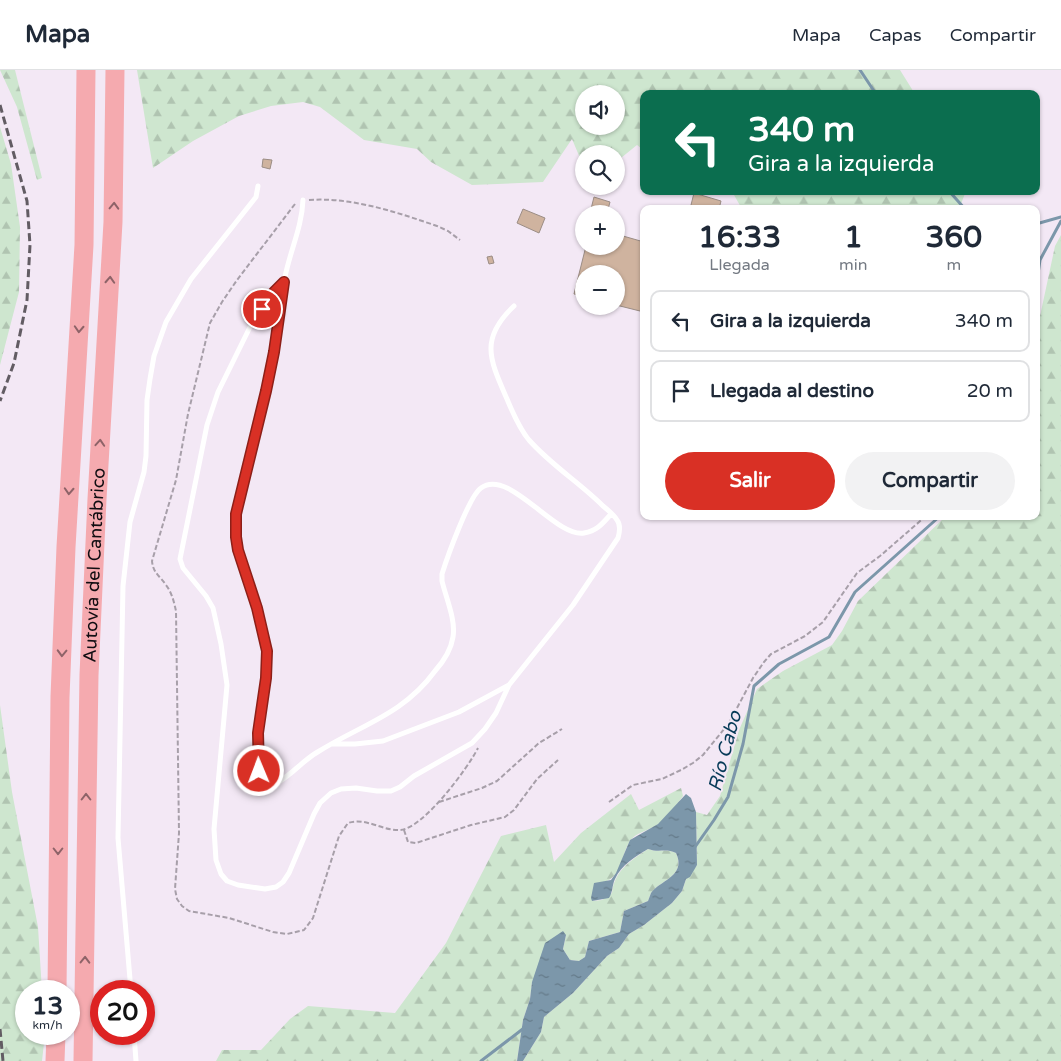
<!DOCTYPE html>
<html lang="es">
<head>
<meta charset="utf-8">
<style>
	:root { --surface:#fff; --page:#f2f2f3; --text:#1f2937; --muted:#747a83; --line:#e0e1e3; --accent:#d93025 }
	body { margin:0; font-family:"Varela Round",sans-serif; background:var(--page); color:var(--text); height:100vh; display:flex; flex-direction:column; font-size:19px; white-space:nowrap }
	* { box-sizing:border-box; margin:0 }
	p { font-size:16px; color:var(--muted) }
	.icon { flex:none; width:28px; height:28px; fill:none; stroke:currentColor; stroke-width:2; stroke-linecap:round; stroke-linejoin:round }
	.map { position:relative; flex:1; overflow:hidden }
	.sheet { position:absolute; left:640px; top:135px; width:400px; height:315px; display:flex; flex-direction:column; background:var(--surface); border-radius:10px; box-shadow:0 1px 4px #0004 }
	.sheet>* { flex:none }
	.guide { position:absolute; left:640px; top:20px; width:400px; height:105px; border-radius:10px; box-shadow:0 1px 4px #0004; background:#0b6e4f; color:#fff; overflow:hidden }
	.controls { position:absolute; left:575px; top:15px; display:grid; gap:10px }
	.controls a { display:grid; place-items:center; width:50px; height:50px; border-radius:50%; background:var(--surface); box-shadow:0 1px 4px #0004; font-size:25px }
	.speed { position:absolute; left:15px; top:910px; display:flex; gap:10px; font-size:25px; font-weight:700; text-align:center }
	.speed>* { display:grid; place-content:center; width:65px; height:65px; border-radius:50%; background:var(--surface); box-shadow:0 1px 4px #0004; line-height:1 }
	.speed small { font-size:12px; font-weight:400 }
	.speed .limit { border:8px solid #d22; background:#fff; color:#111 }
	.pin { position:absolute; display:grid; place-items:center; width:42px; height:42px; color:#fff; margin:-21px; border:2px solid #fff; border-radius:50%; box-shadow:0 1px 5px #0007 }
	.me { position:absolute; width:55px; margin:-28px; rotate:359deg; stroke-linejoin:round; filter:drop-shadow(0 0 4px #0008) }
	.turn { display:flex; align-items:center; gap:18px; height:105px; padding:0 25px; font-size:22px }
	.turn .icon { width:65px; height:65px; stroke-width:2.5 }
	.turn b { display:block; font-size:35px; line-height:42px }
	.eta { display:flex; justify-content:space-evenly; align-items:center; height:85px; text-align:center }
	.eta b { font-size:30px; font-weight:700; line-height:35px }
	.button { display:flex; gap:10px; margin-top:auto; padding:10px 25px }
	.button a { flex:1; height:58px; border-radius:30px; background:var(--accent); color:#fff; font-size:20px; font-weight:700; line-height:58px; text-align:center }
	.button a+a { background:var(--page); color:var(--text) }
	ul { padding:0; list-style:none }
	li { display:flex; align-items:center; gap:15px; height:62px; margin:0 10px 8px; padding:0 15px; border:2px solid var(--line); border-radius:10px }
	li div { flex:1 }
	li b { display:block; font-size:19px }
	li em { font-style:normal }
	header { display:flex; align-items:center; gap:30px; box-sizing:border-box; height:70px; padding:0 25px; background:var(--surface); border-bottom:1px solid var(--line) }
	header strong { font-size:24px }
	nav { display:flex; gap:28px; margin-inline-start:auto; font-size:18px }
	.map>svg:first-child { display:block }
	.forest { fill:url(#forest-firs); fill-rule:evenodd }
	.water { fill:url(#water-ripples) }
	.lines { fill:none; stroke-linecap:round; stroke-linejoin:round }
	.stream { stroke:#7c97aa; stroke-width:3 }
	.building { fill:#cfb39f; stroke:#9b8d85 }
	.path { stroke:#a79fa9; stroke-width:2; stroke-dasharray:5 2.5; stroke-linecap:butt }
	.lane { stroke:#fff; stroke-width:5 }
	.highway { stroke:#f5aaaf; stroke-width:19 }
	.rail { stroke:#625c63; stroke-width:3; stroke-dasharray:8 4; stroke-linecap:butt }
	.oneway { stroke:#8e6368 }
	.route-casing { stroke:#8d1f18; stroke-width:12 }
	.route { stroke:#d93025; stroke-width:9 }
	.labels { text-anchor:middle; stroke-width:4; stroke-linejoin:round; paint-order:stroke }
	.street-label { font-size:18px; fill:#100d11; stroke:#f3e8f5 }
	.water-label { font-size:19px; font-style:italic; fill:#073b58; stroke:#f3e8f5 }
</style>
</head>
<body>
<header>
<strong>Mapa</strong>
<nav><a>Mapa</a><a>Capas</a><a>Compartir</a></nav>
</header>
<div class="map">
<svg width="1061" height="991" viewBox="0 0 1061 991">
	<defs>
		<pattern id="forest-firs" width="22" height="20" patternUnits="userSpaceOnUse" patternTransform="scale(1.25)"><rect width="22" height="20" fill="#cee6cf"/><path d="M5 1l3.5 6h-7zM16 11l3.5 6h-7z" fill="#b0c4b1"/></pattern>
		<pattern id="water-ripples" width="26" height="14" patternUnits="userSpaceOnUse" patternTransform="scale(1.25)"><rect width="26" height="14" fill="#7c97aa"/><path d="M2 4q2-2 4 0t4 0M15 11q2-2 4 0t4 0" fill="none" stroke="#647a89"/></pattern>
	</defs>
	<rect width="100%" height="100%" fill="#f3e8f5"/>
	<path class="forest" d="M 0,0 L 15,0 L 42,108 L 37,110 L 17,37 Z
		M 137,0 L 900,0 L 915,24 L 644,24 L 644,80 L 637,75 L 616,92 L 616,84 L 584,84 L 584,89 L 580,88 L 572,69 L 543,112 L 472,115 L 431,92 L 417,79 L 364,70 L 320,37 L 303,32 L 271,36 L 239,46 L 193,71 L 153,98 ZM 584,24 L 616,24 L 616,56 L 584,56 Z
		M 0,57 L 11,94 L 20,157 L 19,222 L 0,295 Z
		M 713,121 L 966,121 L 959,139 L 742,139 L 734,125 Z
		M 1061,165 L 1061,991 L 523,991 L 541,962 L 544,947 L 573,923 L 607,886 L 619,878 L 629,864 L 644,855 L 672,833 L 682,821 L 686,809 L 697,795 L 696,742 L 707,745 L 720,726 L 739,660 L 757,619 L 783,601 L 832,575 L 842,561 L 858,531 L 946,446 L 1036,446 L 1036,265 L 1055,176 Z
		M 0,635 L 12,722 L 38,857 L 42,921 L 26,921 L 26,964 L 45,964 L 42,991 L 0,991 Z
		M 681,718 L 683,726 C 676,736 667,748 657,755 C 649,760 635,763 630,771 C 621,785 622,807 604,812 L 592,831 L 602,830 L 612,823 C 614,801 631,790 648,779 C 659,783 666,778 676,783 C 687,806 659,811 651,823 C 650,826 649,828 648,831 L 624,841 L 620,862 L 589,871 L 585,887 L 579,891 L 570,890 L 563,879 L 566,865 L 532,912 L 530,929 L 523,950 L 517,991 L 216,991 L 222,980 L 261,980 L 290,949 L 308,936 L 395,943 L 446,873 L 501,766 L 546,755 L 554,792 L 581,763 L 631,724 L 639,740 Z"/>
	<path class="water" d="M 686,724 L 691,728 L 696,742 L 697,795 L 690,807 L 686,809 L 682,821 L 672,833 L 644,855 L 629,864 L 619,878 L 607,886 L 573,923 L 544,947 L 541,962 L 523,991 L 517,991 L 523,950 L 530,929 L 532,912 L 545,873 L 563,861 L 566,865 L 563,879 L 570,890 L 579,891 L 585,887 L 589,871 L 620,862 L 624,841 L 648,831 C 649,828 650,826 651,823 C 659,811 687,806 676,783 C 666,778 659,783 648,779 C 636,786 621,795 615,809 C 612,815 613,822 609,828 L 592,831 L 591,828 L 594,813 L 611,810 L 616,803 L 630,770 L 658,754 Z"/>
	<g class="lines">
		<path class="stream" d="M 860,0 L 876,24
			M 949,121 L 965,139
			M 1036,154 L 1061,147
			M 1036,218 L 1040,190 L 1061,151
			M 695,777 L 714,750 L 728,727 L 743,674 L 754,616 L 779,594 L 829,567 L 855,522 L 940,446
			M 481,991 L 524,958"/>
	</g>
	<path class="building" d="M 263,89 L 272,90 L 270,99 L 262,97 Z
		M 694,123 L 721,131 L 719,139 L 690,139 Z
		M 594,127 L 610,132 L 607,143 L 591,139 Z
		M 523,139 L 545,148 L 539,163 L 517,153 Z
		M 616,164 L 644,172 L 644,242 L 616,235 L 616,204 L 584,204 L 584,226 L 574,224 L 586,176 L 616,176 Z
		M 492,186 L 494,193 L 489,194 L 487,187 Z"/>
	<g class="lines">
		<path class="path" d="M 309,130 C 352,127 396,142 437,156 L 448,161 L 460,170
			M 295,134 L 237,210 L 222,232 L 210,253 L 188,344 L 176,410 L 152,491 C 153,503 160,506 166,515 C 172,523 174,532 176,541 L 179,763 L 175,819 L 177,829 L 182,836 L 189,841 L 229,848 L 273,862 L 287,864 L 304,860 L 313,848 L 339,766 L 348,753 C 366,747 382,761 400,760 C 423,759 468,698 478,678
			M 439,732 L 482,718 L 497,711 L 539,673 L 562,659
			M 609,732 L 633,715 L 662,709 L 681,700 L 693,693 L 703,685 L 729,653 L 753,608 L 764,592 L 771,584 L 805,566 L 823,552 L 857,503 L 880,486 L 926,446
			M 404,760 L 408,772 L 416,773 L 471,755 L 505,747 L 514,740 L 537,709 L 558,690"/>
		<path class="lane" d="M 303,130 C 302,157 290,181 285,207 C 277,247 274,287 265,327 C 260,349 255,371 249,393 C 245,410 238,427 236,445 C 233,464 239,482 245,500 C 255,531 268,563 267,596 C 266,618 249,692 262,708 C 267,713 274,713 280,711 C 293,703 303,691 316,683 C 360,655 403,645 435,601 C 443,592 451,580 453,567 C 456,550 446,528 442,511 L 442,504 C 447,488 469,426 481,418 C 509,397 555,468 584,463 C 597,461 603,453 611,444
			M 284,212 L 274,222 L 251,255 L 218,322 L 207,355 L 180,489 L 183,498 L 206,526 L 213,538 L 221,574 L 227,615 L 214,759 L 216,790 L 221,804 L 227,811 L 238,815 L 265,819 L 276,817 L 283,812 L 289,803 L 314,744 L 320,733 L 331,723 L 341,719 L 356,718 L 377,721 L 391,721 L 400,717 L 414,706 L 472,673 L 485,659 L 496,643 L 509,615 L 573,535 L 618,468 C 620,461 621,455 617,450 C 614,445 608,440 603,436 C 580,413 551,395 529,370 C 519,358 513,343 507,329 C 490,290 479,269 514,236
			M 332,674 L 355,674 L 383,671 L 459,642 L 509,615
			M 131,921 L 118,768 L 123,516 L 130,452 L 144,402 L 146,386 L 147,330 L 150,309 L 154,286 L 166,252 L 191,209 L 256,127 L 258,116
			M 134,964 L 136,991"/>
		<g class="highway">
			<path d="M 57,921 L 60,627 L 66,477 L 84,175 L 86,0"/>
			<path d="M 55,991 L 56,964"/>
			<path id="s1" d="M 83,991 L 89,605 L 97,429 L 113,152 L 115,0"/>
		</g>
		<path class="rail" d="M 0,35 L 27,131 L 30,175 L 27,230 L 14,293 L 0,331
			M 0,959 L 3,991"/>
	</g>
	<defs><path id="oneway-chevron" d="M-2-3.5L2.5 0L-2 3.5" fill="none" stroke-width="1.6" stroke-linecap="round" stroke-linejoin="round" transform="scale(1.25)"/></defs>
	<g class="oneway">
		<use href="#oneway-chevron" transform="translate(114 136) rotate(-88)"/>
		<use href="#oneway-chevron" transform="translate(110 210) rotate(-87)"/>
		<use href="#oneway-chevron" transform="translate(79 259) rotate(93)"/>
		<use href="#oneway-chevron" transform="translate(100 373) rotate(-86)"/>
		<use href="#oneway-chevron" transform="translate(69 421) rotate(93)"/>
		<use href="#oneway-chevron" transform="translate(62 583) rotate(92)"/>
		<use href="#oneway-chevron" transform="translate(86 727) rotate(-90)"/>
		<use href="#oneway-chevron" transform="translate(58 781) rotate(90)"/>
		<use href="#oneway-chevron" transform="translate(85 890) rotate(-89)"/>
	</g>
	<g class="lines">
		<defs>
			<path id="route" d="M 259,701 L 258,663 L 266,608 L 267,581 L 257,538 L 238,480 L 236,467 L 236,444 L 266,321 L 274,282 L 284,212 L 274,222 L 262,239"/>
		</defs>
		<use href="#route" class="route-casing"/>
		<use href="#route" class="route"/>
	</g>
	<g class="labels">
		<g class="street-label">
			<text dy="6" stroke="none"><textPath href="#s1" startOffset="496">Autovía del Cantábrico</textPath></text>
		</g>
		<g class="water-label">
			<text transform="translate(724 681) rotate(-75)" y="7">Río Cabo</text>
		</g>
	</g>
</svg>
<div class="controls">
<a><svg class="icon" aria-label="sound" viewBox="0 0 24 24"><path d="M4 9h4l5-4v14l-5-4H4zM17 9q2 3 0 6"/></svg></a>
<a><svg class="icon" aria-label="search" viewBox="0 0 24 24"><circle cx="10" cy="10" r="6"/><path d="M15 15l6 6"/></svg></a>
<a>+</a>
<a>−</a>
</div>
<div class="speed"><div>13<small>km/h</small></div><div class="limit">20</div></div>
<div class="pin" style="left:262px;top:239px;background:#d93025"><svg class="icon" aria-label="arrive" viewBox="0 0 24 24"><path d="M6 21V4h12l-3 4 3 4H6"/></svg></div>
<svg class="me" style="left:259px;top:701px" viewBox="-20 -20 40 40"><circle r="17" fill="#d93025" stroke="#fff" stroke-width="3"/><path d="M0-11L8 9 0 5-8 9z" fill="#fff"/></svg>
<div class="guide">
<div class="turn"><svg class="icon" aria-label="left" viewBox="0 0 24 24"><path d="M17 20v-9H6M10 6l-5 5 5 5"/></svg><div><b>340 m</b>Gira a la izquierda</div></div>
</div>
<section class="sheet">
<div class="eta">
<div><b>16:33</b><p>Llegada</p></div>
<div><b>1</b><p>min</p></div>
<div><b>360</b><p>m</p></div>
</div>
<ul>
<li><svg class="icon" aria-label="left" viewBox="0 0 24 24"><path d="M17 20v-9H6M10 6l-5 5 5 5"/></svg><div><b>Gira a la izquierda</b></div><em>340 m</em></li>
<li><svg class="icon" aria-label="arrive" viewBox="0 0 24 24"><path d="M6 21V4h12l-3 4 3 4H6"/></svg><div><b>Llegada al destino</b></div><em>20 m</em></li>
</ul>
<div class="button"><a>Salir</a><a>Compartir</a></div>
</section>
</div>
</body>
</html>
